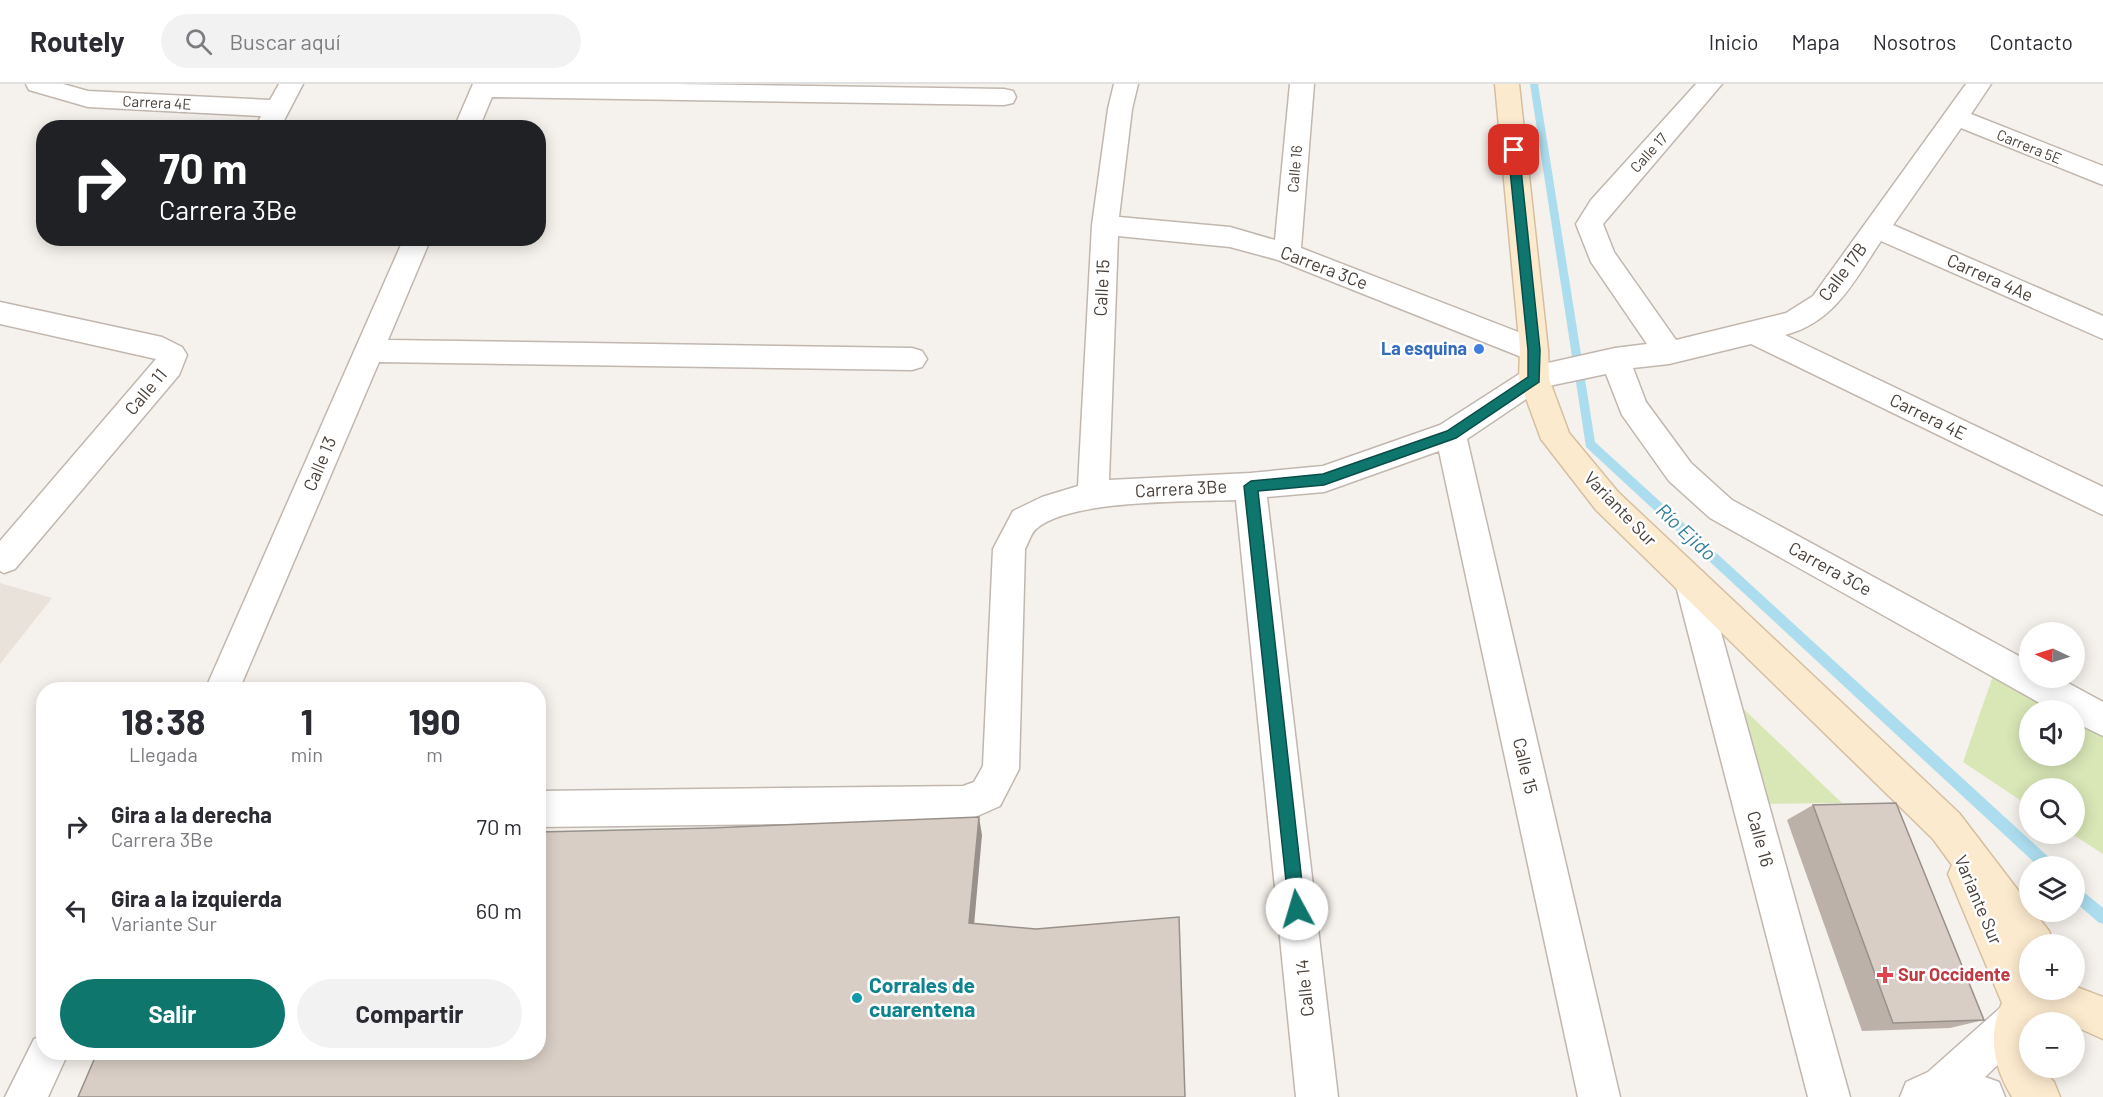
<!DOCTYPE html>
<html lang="es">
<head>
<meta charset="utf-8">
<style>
	:root { --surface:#fff; --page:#f2f2f3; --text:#2b2b33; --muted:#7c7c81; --line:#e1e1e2; --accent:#0f766e }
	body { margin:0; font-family:Barlow,sans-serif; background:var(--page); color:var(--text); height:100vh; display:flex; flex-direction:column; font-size:22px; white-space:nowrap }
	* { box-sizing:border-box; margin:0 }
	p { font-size:20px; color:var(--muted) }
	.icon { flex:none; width:33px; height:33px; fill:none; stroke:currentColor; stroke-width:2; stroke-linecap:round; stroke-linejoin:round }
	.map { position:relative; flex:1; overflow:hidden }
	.side { position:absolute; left:36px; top:598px; width:510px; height:378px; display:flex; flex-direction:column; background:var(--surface); border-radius:24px; box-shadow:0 3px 15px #0003 }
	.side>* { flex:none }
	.banner { position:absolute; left:36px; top:36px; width:510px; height:126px; border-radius:24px; box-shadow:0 3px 15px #0003; background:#202124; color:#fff; overflow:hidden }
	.needle { width:39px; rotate:274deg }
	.buttons { position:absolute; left:2019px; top:538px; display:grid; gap:12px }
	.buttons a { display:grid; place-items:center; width:66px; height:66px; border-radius:50%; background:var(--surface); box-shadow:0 3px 15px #0003; font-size:30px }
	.pin { position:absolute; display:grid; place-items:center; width:51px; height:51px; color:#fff; margin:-26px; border-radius:12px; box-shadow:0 3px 9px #0006 }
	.me { position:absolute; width:66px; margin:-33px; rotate:354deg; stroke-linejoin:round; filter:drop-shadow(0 0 4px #0008) }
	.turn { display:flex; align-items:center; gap:21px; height:126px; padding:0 24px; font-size:27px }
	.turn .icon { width:78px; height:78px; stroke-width:2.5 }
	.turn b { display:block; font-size:42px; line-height:51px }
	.eta { display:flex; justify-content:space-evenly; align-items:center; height:102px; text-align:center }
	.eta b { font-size:36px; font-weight:700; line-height:42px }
	.action { display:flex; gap:12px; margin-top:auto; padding:12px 24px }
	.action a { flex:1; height:69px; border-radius:36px; background:var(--accent); color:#fff; font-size:24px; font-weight:700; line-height:69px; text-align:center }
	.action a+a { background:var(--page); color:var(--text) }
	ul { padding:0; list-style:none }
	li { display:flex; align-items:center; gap:18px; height:84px; padding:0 24px }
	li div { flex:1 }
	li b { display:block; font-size:22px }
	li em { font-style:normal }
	header { display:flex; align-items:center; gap:36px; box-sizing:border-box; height:84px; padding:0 30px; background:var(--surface); border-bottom:2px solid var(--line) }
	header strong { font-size:28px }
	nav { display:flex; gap:33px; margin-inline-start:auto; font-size:21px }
	.search { width:420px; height:54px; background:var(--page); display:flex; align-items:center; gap:15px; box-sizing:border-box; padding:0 21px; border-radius:33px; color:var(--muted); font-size:22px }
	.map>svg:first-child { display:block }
	.residential { fill:#e9e2da }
	.green { fill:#d9e7b7 }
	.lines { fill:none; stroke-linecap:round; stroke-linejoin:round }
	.stream { fill:#acddee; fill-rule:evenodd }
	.street-casing { stroke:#c1b7af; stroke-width:3 }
	.secondary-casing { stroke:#d5bfa0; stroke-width:3 }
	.street { fill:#fff; fill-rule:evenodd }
	.secondary { fill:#fceacf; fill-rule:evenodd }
	.wall { fill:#bbb1a9 }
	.shaded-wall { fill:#98908a }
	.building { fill:#d9cec5; stroke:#98908a; stroke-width:1.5 }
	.route { fill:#0f766e; stroke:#0a4d48; stroke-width:1.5 }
	.shop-dot { fill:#3f7fe0; stroke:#fff; stroke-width:2 }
	.health-dot { fill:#e0444e; stroke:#fff; stroke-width:2 }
	.culture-dot { fill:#0f9aa8; stroke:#fff; stroke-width:2 }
	.labels { text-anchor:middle; stroke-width:5; stroke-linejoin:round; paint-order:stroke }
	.far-street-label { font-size:15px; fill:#4a413a; stroke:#fff }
	.street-label { font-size:18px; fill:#4a413a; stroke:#fff }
	.shop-label { font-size:18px; font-weight:bold; fill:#366cbe; stroke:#fff; text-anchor:end }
	.health-label { font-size:18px; font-weight:bold; fill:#be3a42; stroke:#fff; text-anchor:start }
	.water-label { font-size:20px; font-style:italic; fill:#307e9a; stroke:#fff }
	.near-culture-label { font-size:21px; font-weight:bold; fill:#0d838f; stroke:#fff; text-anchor:start }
</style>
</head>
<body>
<header>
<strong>Routely</strong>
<div class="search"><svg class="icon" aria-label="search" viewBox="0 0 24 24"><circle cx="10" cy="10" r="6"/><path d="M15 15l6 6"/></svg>Buscar aquí</div>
<nav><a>Inicio</a><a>Mapa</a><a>Nosotros</a><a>Contacto</a></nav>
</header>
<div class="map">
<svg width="2103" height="1013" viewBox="0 0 2103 1013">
	<rect width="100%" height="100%" fill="#f5f1ec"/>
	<path class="residential" d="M 0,499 L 52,514 L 0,580 Z"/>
	<path class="green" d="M 1994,589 L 2060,627 L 2030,627 L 2030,672 L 2074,672 L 2075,635 L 2103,652 L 2103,770 L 2072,750 L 2074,750 L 2074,705 L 2030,705 L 2029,722 L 1963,678 Z
		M 1728,610 L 1842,719 L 1764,720 Z"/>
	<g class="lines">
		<path class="stream" d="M 1530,0 L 1538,0 L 1595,358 L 2054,778 L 2056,783 L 2039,783 L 1586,363 Z
			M 2074,800 L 2103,824 L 2103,840 L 2098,838 L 2074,817 Z"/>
		<defs>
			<path id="street" d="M 26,0 L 63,0 L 88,7 L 270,16 L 279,0 L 303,0 L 280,44 L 255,44 L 261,32 L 88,23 L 29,6 Z
				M 473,0 L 677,0 L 1004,5 L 1013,7 L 1016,13 L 1013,19 L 1004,21 L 492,13 L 479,44 L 454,44 Z
				M 1114,0 L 1138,0 L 1132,25 L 1119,133 L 1230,143 L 1275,156 L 1290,0 L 1314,0 L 1301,164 L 1544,258 L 1548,266 L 1544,274 L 1534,277 L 1524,274 L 1278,176 L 1230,163 L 1118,152 L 1109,396 L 1250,389 L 1323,382 L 1440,341 L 1524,287 L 1548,279 L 1615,264 L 1647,260 L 1591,178 L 1576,140 L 1591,116 L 1696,0 L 1722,0 L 1603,140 L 1614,168 L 1676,256 L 1786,229 L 1813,212 L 1966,0 L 1991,0 L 1971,30 L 2103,82 L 2103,101 L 1961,44 L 1893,141 L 2103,232 L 2103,255 L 1881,157 C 1854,197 1835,238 1785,251 L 2103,403 L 2103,431 L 1751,260 L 1669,280 L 1633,284 L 1646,318 L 1691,379 L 1732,416 L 2030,578 L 2030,594 L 2059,594 L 2103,618 L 2103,652 L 2074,638 L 2074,627 L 2054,627 L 1710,434 L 1669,397 L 1622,331 L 1606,290 L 1544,303 L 1467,355 L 1620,1013 L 1578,1013 L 1439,367 L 1324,408 L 1267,413 L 1338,1013 L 1296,1013 L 1236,416 C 1189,418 1070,415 1036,445 C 1031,449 1028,460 1025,465 L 1019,685 L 1000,722 L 964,738 L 538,743 L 538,707 L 963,702 L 974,698 L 983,682 L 993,465 L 1013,427 L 1042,413 L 1078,402 L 1092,141 L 1108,25 Z
				M 404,154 L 431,154 L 388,256 L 912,264 L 922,267 L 927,275 L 922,283 L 912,286 L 379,278 L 239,606 L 205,606 Z
				M 0,218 L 162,253 L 182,263 L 187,271 L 179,291 L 15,485 L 4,489 L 0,487 L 0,457 L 156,275 L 0,240 Z
				M 1691,484 L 1703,488 L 1707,498 L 1850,1013 L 1808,1013 L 1675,498 L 1679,488 Z
				M 2014,918 L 2028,924 L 2034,938 L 2030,939 L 2028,952 L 1985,993 L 1999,998 L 2005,1013 L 1900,1013 L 1906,998 L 1928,988 L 2000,924 Z
				M 44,950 L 44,969 L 68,969 L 48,1013 L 5,1013 L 34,955 Z"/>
			<path id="secondary" d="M 1495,0 L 1519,0 L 1548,266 L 1549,295 L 1569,349 L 1618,408 L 1959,729 L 2030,822 L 2030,828 L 2034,828 L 2049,847 L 2054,861 L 2030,861 L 2030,878 L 2023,876 L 2030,890 L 2030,906 L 2074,906 L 2074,902 L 2103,913 L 2103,955 L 2074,942 L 2074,939 L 2052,937 L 2030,939 L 2030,984 L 2041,984 L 2054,998 L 2060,1013 L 2012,1013 C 1994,984 1987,951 2002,919 L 1948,790 L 1952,781 L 1933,755 L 1596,426 L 1541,355 L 1519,295 L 1520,266 Z"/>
		</defs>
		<use href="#street" class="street-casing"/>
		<use href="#secondary" class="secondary-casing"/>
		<use href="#street" class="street"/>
		<use href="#secondary" class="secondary"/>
	</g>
	<path class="wall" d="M 1813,721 L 1984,936 L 1950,944 L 1862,947 L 1787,736 Z"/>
	<path class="shaded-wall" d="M 979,733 L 982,751 L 973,853 L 969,839 Z"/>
	<path class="building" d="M 1896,719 L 1984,936 L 1893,939 L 1813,721 Z
		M 979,733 L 969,839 L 1036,845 L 1179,833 L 1185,1013 L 78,1013 L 97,969 L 538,969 L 538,748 L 710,744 Z"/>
	<path class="route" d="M 1514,63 L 1519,66 L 1540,266 L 1539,298 L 1456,354 L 1324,401 L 1258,407 L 1305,825 L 1302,831 L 1297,833 L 1291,831 L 1289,825 L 1244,402 L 1251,397 L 1323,390 L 1447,347 L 1528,293 L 1528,266 L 1508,66 Z"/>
	<circle class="shop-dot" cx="1479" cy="265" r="6"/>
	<path class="health-dot" d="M1882 882h6v6h6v6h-6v6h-6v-6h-6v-6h6z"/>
	<circle class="culture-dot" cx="857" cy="914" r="6"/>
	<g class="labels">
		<g class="far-street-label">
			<text transform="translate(157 19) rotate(3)" y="5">Carrera 4E</text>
			<text transform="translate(2029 63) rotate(22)" y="5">Carrera 5E</text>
			<text transform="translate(1649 69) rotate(-48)" y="5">Calle 17</text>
			<text transform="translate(1295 85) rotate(-85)" y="5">Calle 16</text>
		</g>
		<g class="street-label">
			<text transform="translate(1324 184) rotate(21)" y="6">Carrera 3Ce</text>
			<text transform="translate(1843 188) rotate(-53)" y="6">Calle 17B</text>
			<text transform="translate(1990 194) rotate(24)" y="6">Carrera 4Ae</text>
			<text transform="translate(1102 204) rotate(-87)" y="6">Calle 15</text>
			<text transform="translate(146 308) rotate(-50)" y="6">Calle 11</text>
			<text transform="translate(1928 333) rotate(26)" y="6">Carrera 4E</text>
			<text transform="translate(320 380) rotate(-67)" y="6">Calle 13</text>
			<text transform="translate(1181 405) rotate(-3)" y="6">Carrera 3Be</text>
			<text transform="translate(1620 425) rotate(46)" y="6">Variante Sur</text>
			<text transform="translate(1830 485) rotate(29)" y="6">Carrera 3Ce</text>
			<text transform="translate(1525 682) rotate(77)" y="6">Calle 15</text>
			<text transform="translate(1760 755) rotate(75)" y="6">Calle 16</text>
			<text transform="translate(1978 816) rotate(67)" y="6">Variante Sur</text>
			<text transform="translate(1305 904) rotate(-96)" y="6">Calle 14</text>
		</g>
		<g class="shop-label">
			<text x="1467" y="271">La esquina</text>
		</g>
		<g class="health-label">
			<text x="1898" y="897">Sur Occidente</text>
		</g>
		<g class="water-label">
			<text transform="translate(1686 448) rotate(43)" y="7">Río Ejido</text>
		</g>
		<g class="near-culture-label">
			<text x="869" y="909">Corrales de<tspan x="869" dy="24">cuarentena</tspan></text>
		</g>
	</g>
</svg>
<div class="buttons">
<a><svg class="needle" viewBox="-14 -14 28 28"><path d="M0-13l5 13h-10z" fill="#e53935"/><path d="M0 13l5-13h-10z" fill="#7c7c81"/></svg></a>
<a><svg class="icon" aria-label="sound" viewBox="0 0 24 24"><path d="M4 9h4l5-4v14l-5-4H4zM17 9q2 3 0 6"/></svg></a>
<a><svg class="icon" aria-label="search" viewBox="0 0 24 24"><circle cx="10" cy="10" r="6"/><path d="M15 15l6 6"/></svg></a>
<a><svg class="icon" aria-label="layers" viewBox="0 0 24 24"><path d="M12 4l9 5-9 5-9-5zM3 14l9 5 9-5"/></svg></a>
<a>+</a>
<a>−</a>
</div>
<div class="pin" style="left:1514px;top:66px;background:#d93025"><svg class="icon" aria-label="arrive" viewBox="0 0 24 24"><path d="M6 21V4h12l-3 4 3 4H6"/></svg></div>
<svg class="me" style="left:1297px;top:825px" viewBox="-20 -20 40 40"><circle r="19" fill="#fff"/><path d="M0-13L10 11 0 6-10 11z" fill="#0f766e"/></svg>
<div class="banner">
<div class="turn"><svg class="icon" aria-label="right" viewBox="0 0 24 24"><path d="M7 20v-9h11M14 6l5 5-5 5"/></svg><div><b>70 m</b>Carrera 3Be</div></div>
</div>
<section class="side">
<div class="eta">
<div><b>18:38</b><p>Llegada</p></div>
<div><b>1</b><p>min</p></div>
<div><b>190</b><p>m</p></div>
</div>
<ul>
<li><svg class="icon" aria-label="right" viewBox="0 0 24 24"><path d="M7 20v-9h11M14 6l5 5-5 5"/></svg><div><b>Gira a la derecha</b><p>Carrera 3Be</p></div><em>70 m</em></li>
<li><svg class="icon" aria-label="left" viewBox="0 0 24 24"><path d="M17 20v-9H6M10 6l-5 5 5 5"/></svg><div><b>Gira a la izquierda</b><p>Variante Sur</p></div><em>60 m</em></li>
</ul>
<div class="action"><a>Salir</a><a>Compartir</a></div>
</section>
</div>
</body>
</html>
